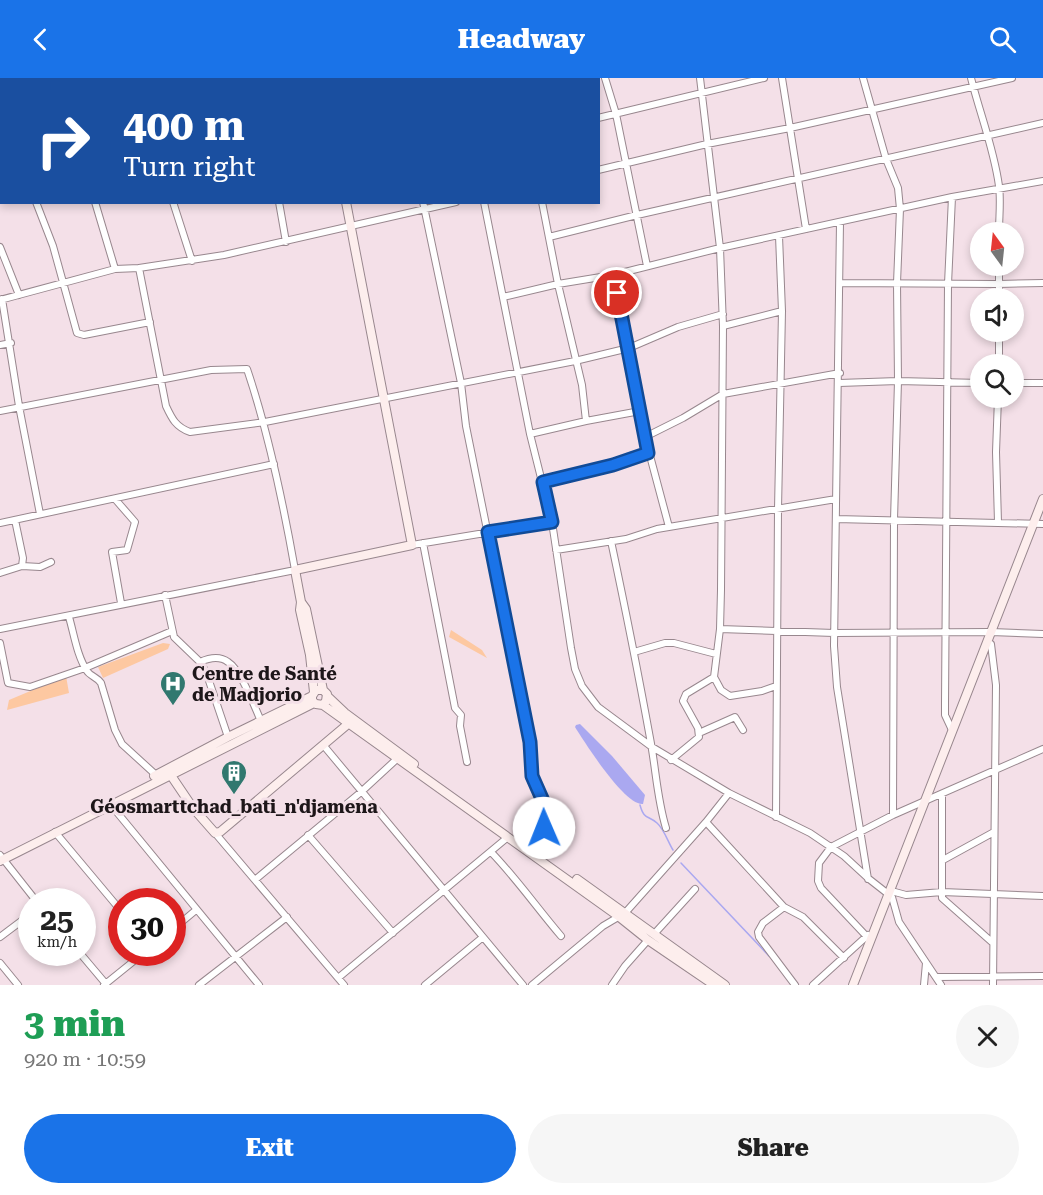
<!DOCTYPE html>
<html lang="en">
<head>
<meta charset="utf-8">
<style>
	:root { --surface:#fff; --page:#f6f6f6; --text:#222; --muted:#767676; --accent:#1a73e8 }
	body { margin:0; font-family:"Roboto Serif",serif; background:var(--page); color:var(--text); height:100vh; display:flex; flex-direction:column; font-size:22px; white-space:nowrap }
	* { box-sizing:border-box; margin:0 }
	p { font-size:20px; color:var(--muted) }
	.icon { flex:none; width:33px; height:33px; fill:none; stroke:currentColor; stroke-width:2; stroke-linecap:round; stroke-linejoin:round }
	.map { position:relative; height:907px; overflow:hidden }
	.panel { display:flex; flex-direction:column; background:var(--surface); flex:1 }
	.panel>* { flex:none }
	.banner { position:absolute; left:0px; top:0px; width:600px; height:126px; box-shadow:0 3px 9px #0003; background:#1a4fa0; color:#fff; overflow:hidden }
	.needle { width:39px; rotate:345deg }
	.tools { position:absolute; left:970px; top:144px; display:grid; gap:12px }
	.tools a { display:grid; place-items:center; width:54px; height:54px; border-radius:50%; background:var(--surface); box-shadow:0 3px 9px #0003; font-size:30px }
	.speed { position:absolute; left:18px; top:810px; display:flex; gap:12px; font-size:30px; font-weight:700; text-align:center }
	.speed>* { display:grid; place-content:center; width:78px; height:78px; border-radius:50%; background:var(--surface); box-shadow:0 3px 9px #0003; line-height:1 }
	.speed small { font-size:15px; font-weight:400 }
	.speed .limit { border:9px solid #d22; background:#fff; color:#111 }
	.pin { position:absolute; display:grid; place-items:center; width:51px; height:51px; color:#fff; margin:-26px; border:3px solid #fff; border-radius:50%; box-shadow:0 2px 6px #0007 }
	.me { position:absolute; width:66px; margin:-33px; rotate:359deg; stroke-linejoin:round; filter:drop-shadow(0 0 4px #0008) }
	.turn { display:flex; align-items:center; gap:21px; height:126px; padding:0 24px; font-size:27px }
	.turn .icon { width:78px; height:78px; stroke-width:2.5 }
	.turn b { display:block; font-size:42px; line-height:51px }
	.round { display:grid; place-items:center; flex:none; width:63px; height:63px; border-radius:32px; background:var(--page) }
	.head { display:flex; align-items:center; justify-content:space-between; height:102px; padding:0 24px }
	h1 { font-size:36px; font-weight:800; line-height:45px; color:#1e9e55 }
	.primary-button { display:flex; gap:12px; margin-top:auto; padding:12px 24px }
	.primary-button a { flex:1; height:69px; border-radius:36px; background:var(--accent); color:#fff; font-size:24px; font-weight:800; line-height:69px; text-align:center }
	.primary-button a+a { background:var(--page); color:var(--text) }
	header { display:flex; justify-content:space-between; align-items:center; height:78px; padding:0 24px; background:var(--accent); color:#fff; font-size:27px; font-weight:800 }
	.map>svg:first-child { display:block }
	.green { fill:#fdc8a1 }
	.water { fill:#aaa8f0 }
	.lines { fill:none; stroke-linecap:round; stroke-linejoin:round }
	.stream { stroke:#aaa8f0; stroke-width:1.5 }
	.street-casing { stroke:#98878e; stroke-width:8 }
	.secondary-casing { stroke:#98878e; stroke-width:10 }
	.street { stroke:#fff; stroke-width:6 }
	.secondary { stroke:#fdeeed; stroke-width:8 }
	.route-casing { stroke:#114b97; stroke-width:15 }
	.route { stroke:#1a73e8; stroke-width:10 }
	.labels { text-anchor:middle; stroke-width:6; stroke-linejoin:round; paint-order:stroke }
	.poi-label { font-size:18px; font-weight:bold; fill:#1d1619; stroke:#f4e0e8; text-anchor:start }
</style>
</head>
<body>
<header><svg class="icon" aria-label="back" viewBox="0 0 24 24"><path d="M15 5l-7 7 7 7"/></svg>Headway<svg class="icon" aria-label="search" viewBox="0 0 24 24"><circle cx="10" cy="10" r="6"/><path d="M15 15l6 6"/></svg></header>
<div class="map">
<svg width="1043" height="907" viewBox="0 0 1043 907">
	<rect width="100%" height="100%" fill="#f4e0e8"/>
	<path class="green" d="M 451,552 L 482,572 L 487,580 L 449,559 Z
		M 163,565 L 170,566 L 168,571 L 103,600 L 98,589 Z
		M 66,598 L 69,615 L 7,632 L 9,622 Z"/>
	<path class="water" d="M 580,646 L 612,678 L 645,717 L 643,726 C 625,728 585,665 575,649 L 576,647 Z"/>
	<g class="lines">
		<path class="stream" d="M 640,727 C 644,742 648,737 657,745 C 664,751 668,764 673,772
			M 681,785 L 769,878"/>
		<defs>
			<path id="street" d="M 57,0 L 58,2
				M 144,0 L 144,2
				M 256,0 L 256,2
				M 398,0 L 398,2
				M 459,0 L 459,2
				M 515,0 L 515,2
				M 605,0 L 616,36 L 647,188
				M 782,0 L 806,151
				M 863,0 L 886,81 L 898,110 L 900,131 L 897,205 L 898,303 L 894,442 L 893,737
				M 971,0 C 980,36 994,71 999,108 C 1001,123 999,139 999,154
				M 11,2 L 14,0
				M 132,2 L 136,0
				M 275,2 L 278,0
				M 539,2 L 542,0
				M 0,8 L 2,7
				M 0,37 L 2,41
				M 598,40 L 764,0
				M 598,92 L 707,66 L 790,50 L 1012,0
				M 0,106 L 2,105
				M 952,119 L 948,206 L 945,626 L 945,637 L 952,652
				M 36,124 L 53,168 L 77,255 L 84,257 L 150,244
				M 95,124 L 115,191
				M 173,124 L 192,183
				M 279,124 L 286,164
				M 423,124 L 461,305 L 466,348 L 530,664 L 532,698 L 547,732 L 544,750 L 530,769
				M 484,124 L 530,356 L 552,444 L 571,570 L 575,591 L 582,608 L 598,629 L 652,669 L 729,715 L 810,755 L 844,778 L 869,801 L 892,819 L 899,844 L 941,907
				M 840,145 L 834,568 L 837,609 L 868,801
				M 549,159 L 637,137 L 1043,45
				M 0,169 L 19,217
				M 139,190 L 166,328 C 172,341 176,349 190,354 L 265,344 L 575,283 L 629,270 L 678,249 L 723,236
				M 613,197 L 645,359
				M 840,205 L 998,206 L 1043,205
				M 503,219 L 558,206 L 613,197 L 720,170 L 952,119 L 1043,103
				M 999,220 L 999,188
				M 2,221 L 19,328 L 40,436
				M 0,222 L 115,191 L 139,190 L 224,177 L 456,124
				M 723,248 L 782,233
				M 999,254 L 999,286
				M 0,267 L 11,265
				M 839,305 L 898,303 L 981,305
				M 1014,305 L 1043,305
				M 0,333 L 211,292 L 247,291 C 269,356 283,424 295,492 L 0,551
				M 586,343 L 640,333
				M 530,356 L 586,343 L 582,307 L 558,206 L 542,124
				M 543,403 L 613,387 L 648,375
				M 115,421 L 135,444 L 127,472 L 112,474 L 121,525
				M 836,441 L 1043,446
				M 998,444 L 996,374 L 998,320
				M 0,445 L 274,386
				M 669,449 L 645,359 L 683,340 L 723,316 L 840,295
				M 611,463 C 625,529 638,594 650,660 C 656,691 657,721 666,750
				M 423,465 L 455,630 L 461,637 L 460,648 L 467,684
				M 412,467 L 552,444
				M 556,472 L 626,461 L 657,451 L 836,421
				M 22,488 L 40,489 L 51,484
				M 0,495 L 22,488 L 23,480 L 15,442
				M 165,517 L 174,559 L 200,584 L 206,594 L 228,659
				M 69,539 C 74,556 77,578 87,593 C 90,598 97,599 101,605 L 115,652 L 122,666 L 156,697
				M 720,551 L 834,555 L 991,554 L 1043,556
				M 0,565 L 8,605 L 30,609 L 85,590 L 172,553
				M 991,566 L 996,607 L 993,907
				M 634,574 L 665,565 L 674,565 L 716,576
				M 200,584 C 209,580 220,578 228,584 C 241,592 254,628 261,643
				M 714,599 L 721,612 L 730,618 L 762,613 L 776,608
				M 699,655 L 735,639 L 743,652
				M 324,668 L 523,907
				M 671,682 L 699,659 L 698,650 L 683,623 L 686,616 L 714,599 L 720,551 L 721,512 L 723,248 L 720,170 L 700,0
				M 942,716 L 942,820 L 993,865
				M 111,727 L 259,907
				M 776,739 L 778,431 L 782,233 L 779,158
				M 706,744 L 784,829 L 803,839 L 844,880
				M 55,754 L 122,834
				M 215,755 L 344,907
				M 308,757 L 393,855
				M 491,774 C 517,801 537,830 561,858
				M 0,777 L 37,824
				M 943,782 L 994,754
				M 256,801 L 361,714 L 399,679
				M 895,814 L 906,817 L 942,814 L 1043,818
				M 784,829 L 763,845 L 758,854 L 759,859 L 795,907
				M 172,852 L 196,832
				M 655,855 L 695,811
				M 0,859 L 32,835
				M 870,862 L 821,810 L 818,803 L 819,785 L 831,769 L 893,737 L 1043,671
				M 79,874 L 106,906
				M 0,885 L 18,907
				M 936,899 L 1043,898
				M 338,900 L 508,759
				M 104,907 L 145,874
				M 199,907 L 287,839
				M 425,907 L 483,859
				M 532,907 L 603,848 L 625,835 L 706,744 L 729,715
				M 612,907 L 625,888 L 648,862
				M 813,907 L 868,857
				M 924,907 L 926,885"/>
			<path id="secondary" d="M 317,0 L 317,2
				M 301,524 L 306,531 L 323,612
				M 314,614 L 310,577 L 300,532 L 301,524 L 295,492 L 412,467 L 346,124
				M 327,618 L 345,635 L 414,686
				M 323,627 L 326,623 L 327,616 L 323,612 L 316,612 L 312,618 L 312,623 L 316,626 L 323,627 L 618,838 L 648,862 L 714,907
				M 170,696 L 193,730 L 215,755 L 220,754 L 348,646
				M 154,698 L 228,659 L 312,618
				M 0,783 L 314,625
				M 577,801 L 725,907
				M 853,907 L 1043,421"/>
		</defs>
		<use href="#street" class="street-casing"/>
		<use href="#secondary" class="secondary-casing"/>
		<use href="#street" class="street"/>
		<use href="#secondary" class="secondary"/>
	</g>
	<g class="lines">
		<defs>
			<path id="route" d="M 544,750 L 547,732 L 532,698 L 530,664 L 488,454 L 552,444 L 543,404 L 613,387 L 648,375 L 617,215"/>
		</defs>
		<use href="#route" class="route-casing"/>
		<use href="#route" class="route"/>
	</g>
	<defs>
		<symbol id="hospital-pin" viewBox="-11 -11 22 30"><path d="M0 17L-7.5 6A9.5 9.5 0 1 1 7.5 6Z" fill="#31786f" stroke="#f4e0e8"/><path d="M-5-5h3v3.5h4V-5h3V5h-3V1.5h-4V5h-3Z" fill="#fff"/></symbol>
		<symbol id="building-pin" viewBox="-11 -11 22 30"><path d="M0 17L-7.5 6A9.5 9.5 0 1 1 7.5 6Z" fill="#31786f" stroke="#f4e0e8"/><path d="M-4-6H4V6H1V3H-1V6H-4ZM-2.5-4.3h1.7v1.8h-1.7ZM.8-4.3h1.7v1.8H.8ZM-2.5-1h1.7V.8h-1.7ZM.8-1h1.7V.8H.8Z" fill="#fff"/></symbol>
	</defs>
	<g fill-rule="evenodd">
		<use href="#hospital-pin" x="158" y="591" width="30" height="40"/>
		<use href="#building-pin" x="219" y="680" width="30" height="40"/>
	</g>
	<g class="labels">
		<g class="poi-label">
			<text x="192" y="602">Centre de Santé<tspan x="192" dy="21">de Madjorio</tspan></text>
			<text x="234" y="735" text-anchor="middle">Géosmarttchad_bati_n'djamena</text>
		</g>
	</g>
</svg>
<div class="tools">
<a><svg class="needle" viewBox="-14 -14 28 28"><path d="M0-13l5 13h-10z" fill="#e53935"/><path d="M0 13l5-13h-10z" fill="#767676"/></svg></a>
<a><svg class="icon" aria-label="sound" viewBox="0 0 24 24"><path d="M4 9h4l5-4v14l-5-4H4zM17 9q2 3 0 6"/></svg></a>
<a><svg class="icon" aria-label="search" viewBox="0 0 24 24"><circle cx="10" cy="10" r="6"/><path d="M15 15l6 6"/></svg></a>
</div>
<div class="speed"><div>25<small>km/h</small></div><div class="limit">30</div></div>
<div class="pin" style="left:617px;top:215px;background:#d93025"><svg class="icon" aria-label="arrive" viewBox="0 0 24 24"><path d="M6 21V4h12l-3 4 3 4H6"/></svg></div>
<svg class="me" style="left:544px;top:750px" viewBox="-20 -20 40 40"><circle r="19" fill="#fff"/><path d="M0-13L10 11 0 6-10 11z" fill="#1a73e8"/></svg>
<div class="banner">
<div class="turn"><svg class="icon" aria-label="right" viewBox="0 0 24 24"><path d="M7 20v-9h11M14 6l5 5-5 5"/></svg><div><b>400 m</b>Turn right</div></div>
</div>
</div>
<section class="panel">
<div class="head"><div><h1>3 min</h1><p>920 m · 10:59</p></div><a class="round"><svg class="icon" aria-label="close" viewBox="0 0 24 24"><path d="M6 6l12 12M18 6L6 18"/></svg></a></div>
<div class="primary-button"><a>Exit</a><a>Share</a></div>
</section>
</body>
</html>
